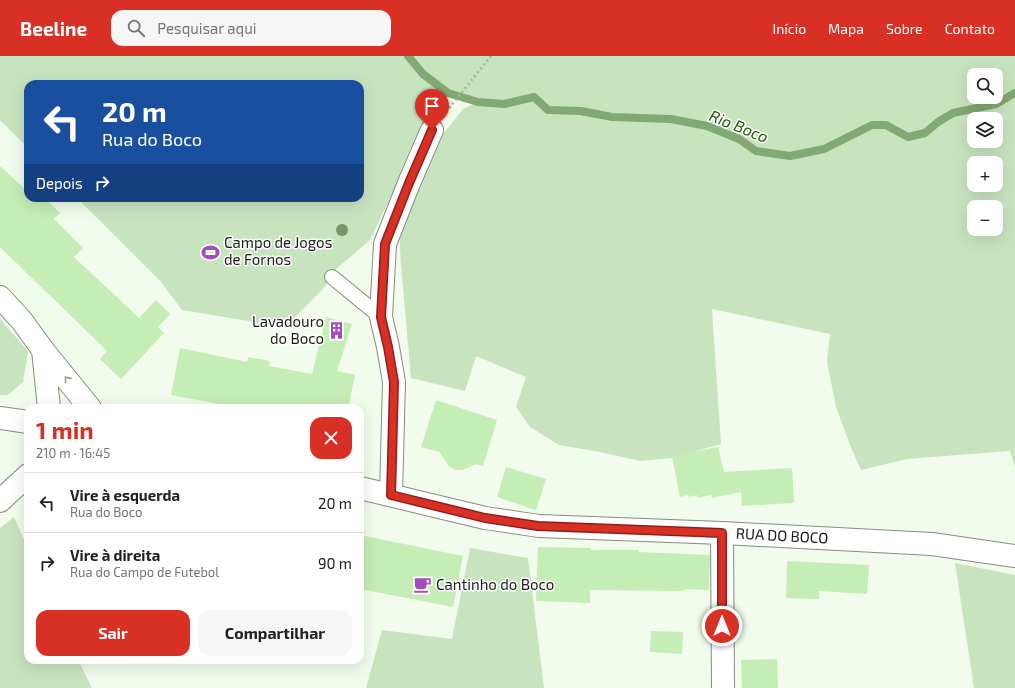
<!DOCTYPE html>
<html lang="pt">
<head>
<meta charset="utf-8">
<style>
	:root { --surface:#fff; --page:#f6f6f6; --text:#202124; --muted:#757577; --line:#e0e0e0; --accent:#d93025 }
	body { margin:0; font-family:"Exo 2",sans-serif; background:var(--page); color:var(--text); height:100vh; display:flex; flex-direction:column; font-size:15px; white-space:nowrap }
	* { box-sizing:border-box; margin:0 }
	p { font-size:13px; color:var(--muted) }
	.icon { flex:none; width:22px; height:22px; fill:none; stroke:currentColor; stroke-width:2; stroke-linecap:round; stroke-linejoin:round }
	.map { position:relative; flex:1; overflow:hidden }
	.side { position:absolute; left:24px; top:348px; width:340px; height:260px; display:flex; flex-direction:column; background:var(--surface); border-radius:12px; box-shadow:0 4px 16px #0002 }
	.side>* { flex:none }
	.guide { position:absolute; left:24px; top:24px; width:340px; height:122px; border-radius:12px; box-shadow:0 4px 16px #0002; background:#1a4fa0; color:#fff; overflow:hidden }
	.controls { position:absolute; left:967px; top:12px; display:grid; gap:8px }
	.controls a { display:grid; place-items:center; width:36px; height:36px; border-radius:8px; background:var(--surface); box-shadow:0 4px 16px #0002; font-size:20px }
	.pin { position:absolute; display:grid; place-items:center; width:34px; height:34px; color:#fff; margin:-41px -17px; border-radius:50% 50% 50% 0; rotate:-45deg; box-shadow:0 0 4px #0007 }
	.pin .icon { rotate:45deg }
	.me { position:absolute; width:44px; margin:-22px; rotate:0deg; stroke-linejoin:round; filter:drop-shadow(0 0 3px #0008) }
	.turn { display:flex; align-items:center; gap:14px; height:84px; padding:0 12px; font-size:18px }
	.turn .icon { width:52px; height:52px; stroke-width:2.5 }
	.turn b { display:block; font-size:28px; line-height:34px }
	.then { display:flex; align-items:center; height:38px; padding:0 12px; background:#0003; gap:8px; font-size:15px }
	.round { display:grid; place-items:center; flex:none; width:42px; height:42px; border-radius:12px; background:var(--page) }
	.summary { display:flex; align-items:center; justify-content:space-between; height:68px; padding:0 12px }
	h1 { font-size:24px; font-weight:700; line-height:30px; color:var(--accent) }
	.cta { display:flex; gap:8px; margin-top:auto; padding:8px 12px }
	.cta a { flex:1; height:46px; border-radius:12px; background:var(--accent); color:#fff; font-size:16px; font-weight:700; line-height:46px; text-align:center }
	.cta a+a { background:var(--page); color:var(--text) }
	ul { padding:0; list-style:none }
	li { display:flex; align-items:center; gap:12px; height:60px; padding:0 12px; border-top:1px solid var(--line) }
	li div { flex:1 }
	li b { display:block; font-size:15px }
	li em { font-style:normal }
	header { display:flex; align-items:center; gap:24px; box-sizing:border-box; height:56px; padding:0 20px; background:var(--accent); color:#fff }
	header strong { font-size:19px }
	nav { display:flex; gap:22px; margin-inline-start:auto; font-size:14px }
	.search { width:280px; height:36px; background:var(--page); display:flex; align-items:center; gap:10px; box-sizing:border-box; padding:0 14px; border-radius:12px; color:var(--muted); font-size:15px }
	.map>svg:first-child { display:block }
	.green { fill:#c8e4be; fill-rule:evenodd }
	.lines { fill:none; stroke-linecap:round; stroke-linejoin:round }
	.stream { stroke:#82a873; stroke-width:8 }
	.building { fill:#c5edb6 }
	.lane-casing { stroke:#838d80; stroke-width:16 }
	.street-casing { stroke:#838d80; stroke-width:24 }
	.secondary-casing { stroke:#838d80; stroke-width:24 }
	.path { stroke:#a9b2a6; stroke-width:2.5; stroke-dasharray:2 3; stroke-linecap:butt }
	.lane { stroke:#fff; stroke-width:14 }
	.street { stroke:#fff; stroke-width:22 }
	.secondary { stroke:#fff; stroke-width:22 }
	.tree { fill:#7a946d }
	.oneway { stroke:#979996 }
	.route-casing { stroke:#8d1f18; stroke-width:10 }
	.route { stroke:#d93025; stroke-width:7 }
	.labels { text-anchor:middle; stroke-width:3; stroke-linejoin:round; paint-order:stroke }
	.poi-label { font-size:15px; fill:#181c16; stroke:#fff; text-anchor:start }
	.street-label { font-size:15px; fill:#181c16; stroke:#fff }
	.water-label { font-size:16px; font-style:italic; fill:#255508; stroke:#fff }
</style>
</head>
<body>
<header>
<strong>Beeline</strong>
<div class="search"><svg class="icon" aria-label="search" viewBox="0 0 24 24"><circle cx="10" cy="10" r="6"/><path d="M15 15l6 6"/></svg>Pesquisar aqui</div>
<nav><a>Início</a><a>Mapa</a><a>Sobre</a><a>Contato</a></nav>
</header>
<div class="map">
<svg width="1015" height="632" viewBox="0 0 1015 632">
	<rect width="100%" height="100%" fill="#f1fced"/>
	<path class="green" d="M 0,0 L 1015,0 L 1015,412 L 1010,395 L 907,403 L 861,414 L 850,389 L 836,351 L 827,306 L 830,278 L 712,253 L 721,388 L 672,402 L 640,405 L 600,396 L 559,389 L 530,371 L 516,351 L 526,321 L 476,300 L 465,335 L 411,322 L 401,209 L 399,174 L 440,82 L 463,53 L 477,46 L 448,37 L 422,76 L 370,184 L 337,212 L 325,231 L 285,271 L 182,254 L 161,226 L 77,142 L 360,142 L 360,28 L 28,28 L 28,92 L 0,64 ZM 974,19 L 996,19 L 996,41 L 974,41 ZM 974,63 L 996,63 L 996,85 L 974,85 ZM 974,107 L 996,107 L 996,129 L 974,129 ZM 974,151 L 996,151 L 996,173 L 974,173 Z
		M 0,263 L 28,295 L 23,326 L 8,339 L 0,339 Z
		M 14,461 L 28,493 L 28,604 L 78,604 L 92,632 L 0,632 L 0,472 Z
		M 470,492 L 528,502 L 544,632 L 366,632 L 382,574 L 452,583 Z
		M 955,507 L 1015,519 L 1015,632 L 974,632 Z"/>
	<g class="lines">
		<path class="stream" d="M 408,0 L 423,18 L 448,37 L 478,46 L 504,48 L 534,41 L 548,54 L 581,55 L 612,61 L 671,63 L 707,70 L 739,83 L 756,95 L 790,100 L 824,93 L 872,69 L 886,69 L 908,81 L 925,77 L 938,66 L 953,57 L 996,48 L 1015,37"/>
	</g>
	<path class="building" d="M 0,110 L 28,136 L 28,142 L 45,142 L 60,157 L 54,163 L 83,192 L 74,201 L 139,262 L 156,244 L 170,258 L 158,271 L 164,277 L 121,323 L 100,303 L 107,295 L 0,191 Z
		M 326,261 L 352,268 L 337,315 L 355,319 L 348,352 L 240,352 L 171,339 L 180,292 L 247,306 L 248,301 L 270,305 L 269,310 L 312,318 Z
		M 436,344 L 497,364 L 483,410 L 476,408 L 462,414 L 455,414 L 449,410 L 439,396 L 421,391 Z
		M 718,391 L 724,416 L 792,412 L 794,447 L 742,450 L 741,436 L 712,442 L 711,439 L 698,442 L 697,439 L 689,441 L 688,439 L 680,441 L 672,400 Z
		M 506,411 L 546,423 L 536,454 L 497,441 Z
		M 360,479 L 463,500 L 453,551 L 360,533 Z
		M 538,491 L 591,492 L 591,494 L 639,494 L 639,496 L 710,499 L 709,534 L 685,533 L 685,535 L 590,534 L 590,547 L 536,545 Z
		M 787,505 L 869,509 L 867,538 L 819,535 L 819,543 L 786,542 Z
		M 651,575 L 683,576 L 682,598 L 650,596 Z
		M 777,603 L 778,632 L 742,632 L 741,604 Z"/>
	<g class="lines">
		<defs>
			<path id="lane" d="M 332,221 L 381,261"/>
			<path id="street" d="M 391,439 L 394,326 L 388,291 L 381,261 L 385,188 L 409,127 L 432,74
				M 0,445 L 28,419
				M 722,477 L 723,632"/>
			<path id="secondary" d="M 0,241 L 22,265 L 43,294 L 90,352
				M 43,294 L 49,352
				M 0,362 L 28,366
				M 360,432 L 485,462 L 539,470 L 722,477 L 932,488 L 1015,500"/>
		</defs>
		<use href="#lane" class="lane-casing"/>
		<use href="#street" class="street-casing"/>
		<use href="#secondary" class="secondary-casing"/>
		<path class="path" d="M 446,56 L 491,0"/>
		<use href="#lane" class="lane"/>
		<use href="#street" class="street"/>
		<use href="#secondary" class="secondary"/>
	</g>
	<circle class="tree" cx="342" cy="174" r="6"/>
	<defs><path id="oneway-chevron" d="M-2-3.5L2.5 0L-2 3.5" fill="none" stroke-width="1.6" stroke-linecap="round" stroke-linejoin="round"/></defs>
	<use class="oneway" href="#oneway-chevron" transform="translate(67 323) rotate(-129)"/>
	<g class="lines">
		<defs>
			<path id="route" d="M 432,74 L 409,127 L 385,188 L 381,261 L 388,291 L 394,326 L 391,439 L 485,462 L 538,470 L 722,477 L 722,570"/>
		</defs>
		<use href="#route" class="route-casing"/>
		<use href="#route" class="route"/>
	</g>
	<defs>
		<symbol id="stadium-bare" viewBox="-9 -9 18 18"><path d="M0-5a6.5 5 0 1 0 0 10a6.5 5 0 1 0 0-10ZM-3.5-1.8h7v3.6h-7Z" fill="#a24ebd" stroke="#fff" stroke-width="2.5" paint-order="stroke"/></symbol>
		<symbol id="building-bare" viewBox="-9 -9 18 18"><path d="M-4-6H4V6H1V3H-1V6H-4ZM-2.5-4.3h1.7v1.8h-1.7ZM.8-4.3h1.7v1.8H.8ZM-2.5-1h1.7V.8h-1.7ZM.8-1h1.7V.8H.8Z" fill="#a24ebd" stroke="#fff" stroke-width="2.5" paint-order="stroke"/></symbol>
		<symbol id="cafe-bare" viewBox="-9 -9 18 18"><path d="M-5.5-4.5H6V0H3Q3 3.5 0 3.5H-2.5Q-5.5 3.5-5.5 0ZM3-3.2v2h1.7v-2ZM-6 4.5H4V6H-6Z" fill="#a24ebd" stroke="#fff" stroke-width="2.5" paint-order="stroke"/></symbol>
	</defs>
	<g fill-rule="evenodd">
		<use href="#stadium-bare" x="198" y="184" width="25" height="25"/>
		<use href="#building-bare" x="324" y="262" width="25" height="25"/>
		<use href="#cafe-bare" x="410" y="516" width="25" height="25"/>
	</g>
	<g class="labels">
		<g class="poi-label">
			<text x="224" y="192">Campo de Jogos<tspan x="224" dy="17">de Fornos</tspan></text>
			<text x="324" y="271" text-anchor="end">Lavadouro<tspan x="324" dy="17">do Boco</tspan></text>
			<text x="436" y="534">Cantinho do Boco</text>
		</g>
		<g class="street-label">
			<text transform="translate(782 480) rotate(3)" y="5">RUA DO BOCO</text>
		</g>
		<g class="water-label">
			<text transform="translate(739 70) rotate(22)" y="6">Rio Boco</text>
		</g>
	</g>
</svg>
<div class="controls">
<a><svg class="icon" aria-label="search" viewBox="0 0 24 24"><circle cx="10" cy="10" r="6"/><path d="M15 15l6 6"/></svg></a>
<a><svg class="icon" aria-label="layers" viewBox="0 0 24 24"><path d="M12 4l9 5-9 5-9-5zM3 14l9 5 9-5"/></svg></a>
<a>+</a>
<a>−</a>
</div>
<div class="pin" style="left:432px;top:74px;background:#d93025"><svg class="icon" aria-label="arrive" viewBox="0 0 24 24"><path d="M6 21V4h12l-3 4 3 4H6"/></svg></div>
<svg class="me" style="left:722px;top:570px" viewBox="-20 -20 40 40"><circle r="17" fill="#d93025" stroke="#fff" stroke-width="3"/><path d="M0-11L8 9 0 5-8 9z" fill="#fff"/></svg>
<div class="guide">
<div class="turn"><svg class="icon" aria-label="left" viewBox="0 0 24 24"><path d="M17 20v-9H6M10 6l-5 5 5 5"/></svg><div><b>20 m</b>Rua do Boco</div></div>
<div class="then">Depois<svg class="icon" aria-label="right" viewBox="0 0 24 24"><path d="M7 20v-9h11M14 6l5 5-5 5"/></svg></div>
</div>
<section class="side">
<div class="summary"><div><h1>1 min</h1><p>210 m · 16:45</p></div><a class="round" style="background:#d93025;color:#fff"><svg class="icon" aria-label="close" viewBox="0 0 24 24"><path d="M6 6l12 12M18 6L6 18"/></svg></a></div>
<ul>
<li><svg class="icon" aria-label="left" viewBox="0 0 24 24"><path d="M17 20v-9H6M10 6l-5 5 5 5"/></svg><div><b>Vire à esquerda</b><p>Rua do Boco</p></div><em>20 m</em></li>
<li><svg class="icon" aria-label="right" viewBox="0 0 24 24"><path d="M7 20v-9h11M14 6l5 5-5 5"/></svg><div><b>Vire à direita</b><p>Rua do Campo de Futebol</p></div><em>90 m</em></li>
</ul>
<div class="cta"><a>Sair</a><a>Compartilhar</a></div>
</section>
</div>
</body>
</html>
